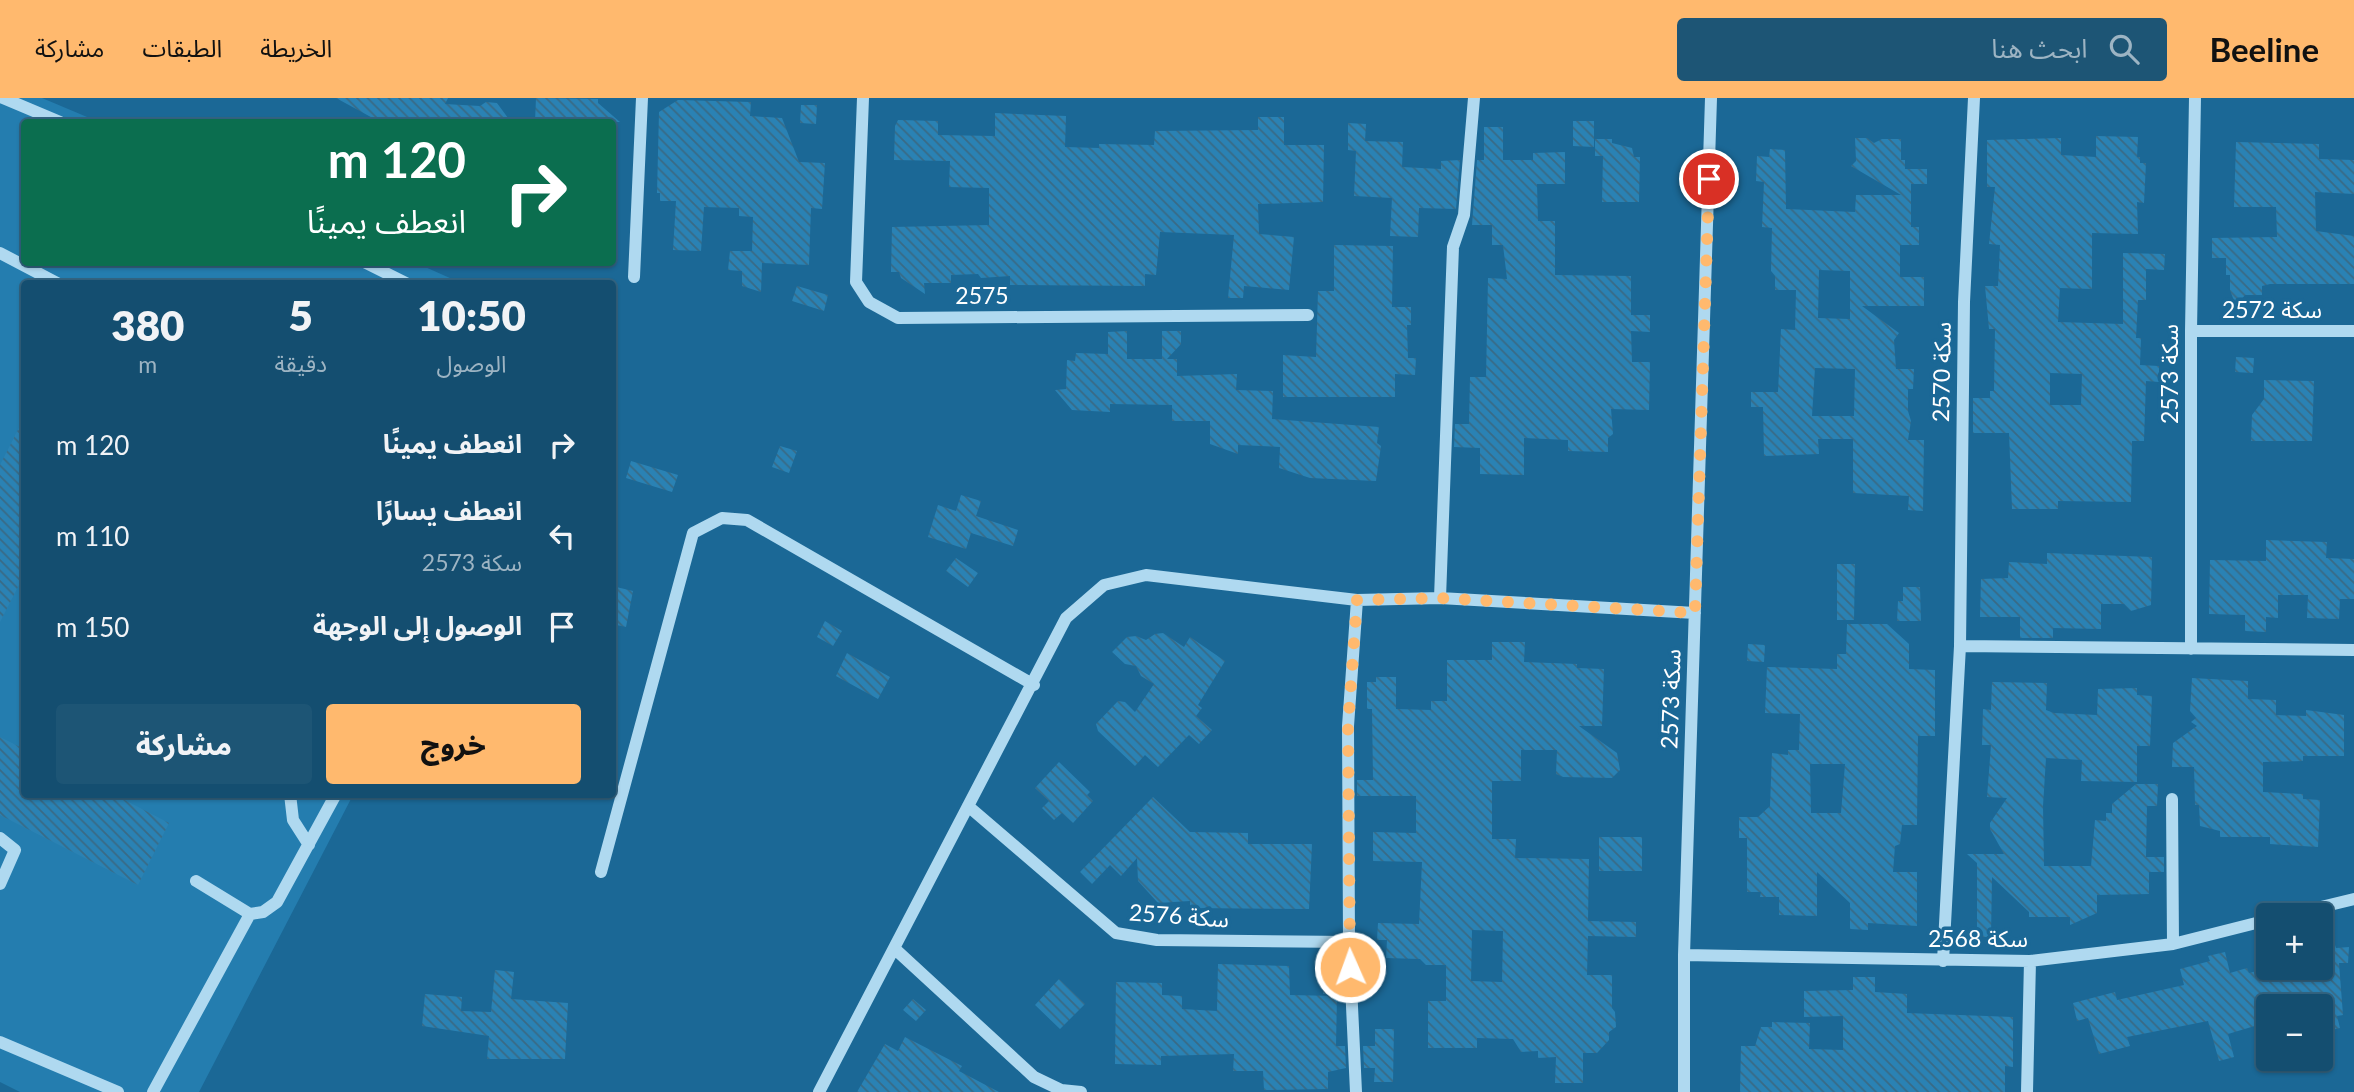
<!DOCTYPE html>
<html lang="ar">
<head>
<meta charset="utf-8">
<style>
	:root { --surface:#144e70; --page:#1d5575; --text:#f1f3f6; --muted:#9db4c3; --line:#336583; --accent:#ffb96e }
	body { margin:0; font-family:Lato,"Noto Sans Arabic",sans-serif; background:var(--page); color:var(--text); direction:rtl; height:100vh; display:flex; flex-direction:column; font-size:26px; white-space:nowrap }
	* { box-sizing:border-box; margin:0 }
	p { font-size:23px; color:var(--muted) }
	.icon { flex:none; width:38px; height:38px; fill:none; stroke:currentColor; stroke-width:2; stroke-linecap:round; stroke-linejoin:round }
	.map { position:relative; flex:1; overflow:hidden; direction:ltr }
	.sheet { position:absolute; left:21px; top:182px; width:595px; height:518px; display:flex; flex-direction:column; background:var(--surface); border-radius:7px; box-shadow:0 2px 5px #0004,0 0 0 2px var(--line); direction:rtl }
	.sheet>* { flex:none }
	.hud { position:absolute; left:21px; top:21px; width:595px; height:147px; border-radius:7px; box-shadow:0 2px 5px #0004,0 0 0 2px var(--line); direction:rtl; background:#0b6e4f; color:#fff; overflow:hidden }
	.tools { position:absolute; left:2256px; top:805px; display:grid; gap:14px }
	.tools a { display:grid; place-items:center; width:77px; height:77px; border-radius:7px; background:var(--surface); box-shadow:0 2px 5px #0004,0 0 0 2px var(--line); font-size:35px }
	.pin { position:absolute; display:grid; place-items:center; width:60px; height:60px; color:#fff; margin:-30px; border:4px solid #fff; border-radius:50%; box-shadow:0 2px 7px #0007 }
	.me { position:absolute; width:77px; margin:-38px; rotate:358deg; stroke-linejoin:round; filter:drop-shadow(0 0 5px #0008) }
	.turn { display:flex; align-items:center; gap:24px; height:147px; padding:0 35px; font-size:32px }
	.turn .icon { width:91px; height:91px; stroke-width:2.5 }
	.turn b { display:block; font-size:49px; line-height:60px }
	.eta { display:flex; justify-content:space-evenly; align-items:center; height:119px; text-align:center }
	.eta b { font-size:42px; font-weight:800; line-height:49px }
	.action { display:flex; gap:14px; margin-top:auto; padding:14px 35px }
	.action a { flex:1; height:80px; border-radius:7px; background:var(--accent); color:#111; font-size:28px; font-weight:800; line-height:80px; text-align:center }
	.action a+a { background:var(--page); color:var(--text) }
	ul { padding:0; list-style:none }
	li { display:flex; align-items:center; gap:21px; height:91px; padding:0 35px }
	li div { flex:1 }
	li b { display:block; font-size:26px }
	li em { font-style:normal }
	header { display:flex; align-items:center; gap:42px; box-sizing:border-box; height:98px; padding:0 35px; background:var(--accent); color:#111 }
	header strong { font-size:33px }
	nav { display:flex; gap:38px; margin-inline-start:auto; font-size:24px }
	.search { width:490px; height:63px; background:var(--page); display:flex; align-items:center; gap:18px; box-sizing:border-box; padding:0 24px; border-radius:7px; color:var(--muted); font-size:26px }
	.map>svg:first-child { display:block }
	.park { fill:#247daf }
	.building { fill:url(#building-back-hatch); fill-rule:evenodd }
	.lines { fill:none; stroke-linecap:round; stroke-linejoin:round }
	.minor { stroke:#afd9f0; stroke-width:12 }
	.route { stroke:#ffb96e; stroke-width:12; stroke-dasharray:0 21.6 }
	.labels { text-anchor:middle; stroke-width:7; stroke-linejoin:round; paint-order:stroke }
	.street-label { font-size:23px; fill:#fff; stroke:#1b6896 }
</style>
</head>
<body>
<header>
<strong>Beeline</strong>
<div class="search"><svg class="icon" aria-label="search" viewBox="0 0 24 24"><circle cx="10" cy="10" r="6"/><path d="M15 15l6 6"/></svg>ابحث هنا</div>
<nav><a>الخريطة</a><a>الطبقات</a><a>مشاركة</a></nav>
</header>
<div class="map">
<svg width="2354" height="994" viewBox="0 0 2354 994">
	<defs>
		<pattern id="building-back-hatch" width="6" height="6" patternUnits="userSpaceOnUse" patternTransform="scale(1.75)"><rect width="6" height="6" fill="#2a82b4"/><path d="M-1 5l2 2M0 0l6 6M5-1l2 2" fill="none" stroke="#396a85"/></pattern>
	</defs>
	<rect width="100%" height="100%" fill="#1b6896"/>
	<path class="park" d="M 0,0 L 42,0 L 99,24 L 24,24 L 24,164 L 414,164 L 461,185 L 24,186 L 24,696 L 353,697 L 199,994 L 20,994 L 0,984 Z"/>
	<path class="building" d="M 336,0 L 448,0 L 445,6 L 480,8 L 486,4 L 497,5 L 511,24 L 380,24 Z
		M 536,0 L 598,1 L 598,5 L 620,24 L 535,24 Z
		M 678,2 L 751,4 L 750,18 L 782,20 L 799,64 L 825,65 L 822,111 L 811,110 L 809,167 L 762,165 L 761,194 L 742,188 L 742,173 L 728,172 L 730,153 L 752,153 L 753,119 L 739,118 L 739,110 L 704,109 L 701,153 L 673,152 L 676,103 L 660,103 L 660,95 L 657,95 L 659,14 Z
		M 801,7 L 817,7 L 816,26 L 800,25 Z
		M 995,15 L 1066,18 L 1065,49 L 1099,50 L 1099,46 L 1154,47 L 1155,33 L 1258,32 L 1258,19 L 1284,19 L 1284,47 L 1324,47 L 1323,104 L 1258,106 L 1259,136 L 1294,139 L 1289,192 L 1244,188 L 1243,200 L 1228,200 L 1234,137 L 1160,134 L 1156,177 L 1145,176 L 1145,188 L 1010,187 L 1010,178 L 981,180 L 978,176 L 951,177 L 951,185 L 924,185 L 925,196 L 901,180 L 899,174 L 891,174 L 892,129 L 989,127 L 989,90 L 949,89 L 950,63 L 894,62 L 895,28 L 898,22 L 938,23 L 938,37 L 995,38 Z
		M 1573,23 L 1594,23 L 1594,49 L 1573,48 Z
		M 1348,25 L 1366,26 L 1365,43 L 1403,44 L 1402,69 L 1441,71 L 1441,63 L 1460,62 L 1456,111 L 1419,110 L 1418,139 L 1390,138 L 1392,100 L 1354,98 L 1356,53 L 1348,52 Z
		M 1484,29 L 1503,29 L 1503,62 L 1533,62 L 1533,55 L 1565,54 L 1565,86 L 1537,86 L 1538,123 L 1555,123 L 1555,177 L 1631,178 L 1631,217 L 1650,217 L 1650,234 L 1631,233 L 1632,264 L 1650,264 L 1649,312 L 1611,311 L 1613,336 L 1608,340 L 1608,354 L 1568,353 L 1568,342 L 1524,340 L 1524,377 L 1480,376 L 1480,350 L 1454,349 L 1455,326 L 1469,326 L 1470,279 L 1486,279 L 1488,180 L 1507,181 L 1503,147 L 1492,147 L 1492,127 L 1472,127 L 1477,62 L 1484,62 Z
		M 2096,38 L 2138,39 L 2137,59 L 2140,59 L 2140,65 L 2146,65 L 2144,105 L 2137,104 L 2138,136 L 2092,135 L 2092,191 L 2060,190 L 2058,224 L 2123,226 L 2123,155 L 2165,156 L 2164,172 L 2146,171 L 2146,202 L 2138,202 L 2136,240 L 2141,240 L 2140,267 L 2159,268 L 2159,284 L 2146,283 L 2144,343 L 2132,343 L 2131,404 L 2058,403 L 2058,411 L 2012,411 L 2009,335 L 1973,335 L 1973,300 L 1990,300 L 1990,293 L 1994,293 L 1995,231 L 1989,231 L 1985,188 L 1998,188 L 2000,147 L 1989,146 L 1995,89 L 1987,89 L 1987,42 L 2061,40 L 2061,57 L 2096,59 ZM 2050,275 L 2082,276 L 2081,307 L 2050,307 Z
		M 1855,40 L 1867,40 L 1874,45 L 1882,41 L 1901,41 L 1901,62 L 1905,62 L 1905,71 L 1927,71 L 1927,86 L 1911,86 L 1911,129 L 1919,129 L 1919,147 L 1900,147 L 1900,179 L 1924,179 L 1924,208 L 1862,208 L 1899,235 L 1894,242 L 1896,271 L 1914,271 L 1913,291 L 1908,291 L 1908,313 L 1911,323 L 1908,342 L 1924,342 L 1923,413 L 1908,412 L 1909,398 L 1853,395 L 1853,341 L 1818,341 L 1819,356 L 1764,358 L 1763,309 L 1751,309 L 1751,294 L 1778,294 L 1781,231 L 1795,232 L 1796,192 L 1775,192 L 1775,178 L 1771,173 L 1772,130 L 1762,129 L 1764,84 L 1756,83 L 1757,58 L 1769,59 L 1770,51 L 1785,52 L 1786,111 L 1855,114 L 1856,97 L 1901,97 L 1851,68 L 1856,63 ZM 1819,172 L 1850,173 L 1850,221 L 1818,220 ZM 1815,270 L 1855,271 L 1854,318 L 1812,318 Z
		M 1595,41 L 1612,41 L 1612,45 L 1632,50 L 1634,59 L 1640,59 L 1639,104 L 1602,104 L 1603,58 L 1595,58 Z
		M 2236,44 L 2319,46 L 2319,61 L 2354,62 L 2354,96 L 2315,94 L 2316,133 L 2354,138 L 2354,186 L 2270,186 L 2262,188 L 2262,197 L 2245,197 L 2236,208 L 2230,192 L 2230,177 L 2226,177 L 2226,160 L 2212,160 L 2212,140 L 2277,139 L 2276,109 L 2234,109 Z
		M 1334,147 L 1393,148 L 1392,209 L 1411,209 L 1411,227 L 1407,227 L 1408,260 L 1416,260 L 1415,277 L 1395,276 L 1395,299 L 1283,299 L 1283,257 L 1316,259 L 1318,193 L 1334,193 Z
		M 797,188 L 828,197 L 824,213 L 792,203 Z
		M 1127,233 L 1127,261 L 1162,261 L 1162,233 L 1181,233 L 1181,246 L 1167,261 L 1177,261 L 1177,278 L 1237,276 L 1236,292 L 1273,293 L 1272,321 L 1379,329 L 1377,345 L 1381,348 L 1376,383 L 1310,380 L 1279,370 L 1280,349 L 1238,347 L 1238,356 L 1210,346 L 1210,323 L 1172,323 L 1172,307 L 1110,306 L 1110,314 L 1072,312 L 1055,292 L 1066,291 L 1067,262 L 1075,263 L 1076,255 L 1108,256 L 1108,234 Z
		M 2236,259 L 2254,260 L 2253,275 L 2235,274 Z
		M 2264,282 L 2314,283 L 2312,343 L 2251,343 L 2252,317 L 2264,301 Z
		M 24,320 L 24,477 L 0,524 L 0,367 Z
		M 780,348 L 797,353 L 789,375 L 772,369 Z
		M 631,363 L 678,377 L 672,394 L 626,380 Z
		M 961,397 L 981,403 L 976,418 L 1018,432 L 1013,448 L 971,435 L 966,451 L 928,439 L 938,407 L 956,413 Z
		M 2266,442 L 2327,444 L 2326,460 L 2354,461 L 2354,501 L 2340,501 L 2339,521 L 2307,520 L 2308,497 L 2278,497 L 2278,520 L 2266,519 L 2266,534 L 2245,533 L 2245,517 L 2209,516 L 2210,462 L 2266,463 Z
		M 2047,455 L 2152,459 L 2151,507 L 2131,513 L 2124,506 L 2101,506 L 2101,531 L 2053,530 L 2053,540 L 2020,540 L 2020,519 L 1980,519 L 1981,481 L 2008,480 L 2009,464 L 2047,466 Z
		M 956,460 L 978,475 L 968,489 L 946,473 Z
		M 1837,466 L 1855,466 L 1854,522 L 1837,522 Z
		M 612,488 L 633,493 L 626,529 L 612,526 Z
		M 1903,489 L 1920,489 L 1921,523 L 1897,523 L 1898,503 L 1903,503 Z
		M 825,523 L 842,533 L 833,548 L 817,539 Z
		M 1847,526 L 1887,526 L 1909,546 L 1909,571 L 1935,572 L 1935,638 L 1918,638 L 1917,727 L 1902,727 L 1900,746 L 1895,748 L 1893,774 L 1917,774 L 1917,828 L 1868,825 L 1868,832 L 1850,831 L 1850,805 L 1817,774 L 1817,818 L 1779,817 L 1779,799 L 1760,799 L 1761,794 L 1747,794 L 1747,740 L 1739,740 L 1739,719 L 1758,719 L 1770,708 L 1772,655 L 1788,657 L 1788,652 L 1799,652 L 1800,616 L 1765,615 L 1767,569 L 1837,571 L 1837,556 L 1846,556 ZM 1810,666 L 1845,666 L 1841,715 L 1811,715 Z
		M 1163,535 L 1184,549 L 1190,539 L 1225,563 L 1198,607 L 1202,610 L 1196,618 L 1212,632 L 1199,646 L 1189,637 L 1158,669 L 1145,657 L 1135,668 L 1098,633 L 1096,626 L 1118,603 L 1125,604 L 1135,614 L 1154,586 L 1141,578 L 1136,568 L 1125,566 L 1112,554 L 1127,539 L 1136,538 L 1146,542 L 1155,536 Z
		M 1492,544 L 1525,544 L 1524,564 L 1577,566 L 1577,570 L 1604,571 L 1602,628 L 1579,628 L 1617,655 L 1620,672 L 1612,680 L 1563,679 L 1556,676 L 1557,652 L 1521,652 L 1521,683 L 1492,683 L 1492,741 L 1516,741 L 1515,760 L 1589,761 L 1588,823 L 1636,824 L 1636,839 L 1588,838 L 1587,877 L 1612,877 L 1612,910 L 1615,914 L 1616,929 L 1609,934 L 1609,942 L 1597,955 L 1583,955 L 1583,985 L 1555,985 L 1556,959 L 1538,960 L 1538,953 L 1521,954 L 1513,941 L 1477,940 L 1477,950 L 1428,950 L 1428,903 L 1446,903 L 1446,867 L 1426,867 L 1420,861 L 1386,860 L 1387,842 L 1377,842 L 1378,825 L 1419,826 L 1422,764 L 1373,763 L 1373,734 L 1416,735 L 1416,698 L 1357,698 L 1357,682 L 1373,682 L 1372,611 L 1367,611 L 1367,584 L 1376,584 L 1376,579 L 1396,579 L 1396,611 L 1431,612 L 1431,603 L 1447,603 L 1447,562 L 1492,562 ZM 1472,832 L 1503,833 L 1502,884 L 1471,883 Z
		M 1748,546 L 1765,547 L 1764,564 L 1747,563 Z
		M 847,555 L 890,579 L 878,601 L 836,578 Z
		M 2192,580 L 2248,583 L 2248,601 L 2276,602 L 2276,617 L 2306,618 L 2306,612 L 2344,617 L 2344,658 L 2303,658 L 2303,663 L 2263,664 L 2263,694 L 2303,696 L 2303,701 L 2320,702 L 2318,749 L 2270,746 L 2270,739 L 2220,739 L 2220,733 L 2200,728 L 2199,707 L 2195,707 L 2194,669 L 2172,669 L 2173,645 L 2197,628 L 2191,624 L 2196,620 L 2190,613 Z
		M 1992,584 L 2047,585 L 2046,612 L 2054,615 L 2097,617 L 2098,591 L 2137,590 L 2137,597 L 2152,598 L 2150,648 L 2137,648 L 2137,684 L 2081,683 L 2082,662 L 2046,660 L 2043,708 L 2044,768 L 2091,768 L 2095,722 L 2106,723 L 2106,715 L 2112,715 L 2112,706 L 2136,686 L 2158,686 L 2157,708 L 2147,708 L 2146,759 L 2164,759 L 2164,774 L 2149,774 L 2149,796 L 2097,797 L 2097,815 L 2070,827 L 2070,819 L 2029,819 L 2029,814 L 1992,779 L 1991,839 L 1977,839 L 1977,765 L 1967,756 L 2004,756 L 1990,731 L 1990,725 L 2007,700 L 1987,699 L 1991,647 L 1982,647 L 1983,611 L 1991,612 Z
		M 0,639 L 24,651 L 24,696 L 113,696 L 169,725 L 138,787 L 0,717 Z
		M 1059,664 L 1090,694 L 1087,697 L 1093,703 L 1073,725 L 1062,715 L 1054,722 L 1042,710 L 1049,703 L 1035,690 Z
		M 1153,699 L 1190,734 L 1248,735 L 1248,746 L 1312,746 L 1309,811 L 1190,810 L 1190,803 L 1158,805 L 1138,783 L 1137,760 L 1121,778 L 1110,767 L 1092,786 L 1080,774 Z
		M 1599,739 L 1642,739 L 1642,773 L 1599,773 Z
		M 2335,847 L 2336,850 L 2349,849 L 2348,865 L 2339,865 L 2343,917 L 2337,918 L 2340,930 L 2320,935 L 2320,908 L 2268,908 L 2268,924 L 2228,936 L 2234,959 L 2219,963 L 2208,923 L 2127,939 L 2130,948 L 2099,956 L 2088,920 L 2077,923 L 2073,905 L 2115,894 L 2117,902 L 2184,887 L 2180,871 L 2210,863 L 2208,858 L 2225,854 L 2230,875 L 2247,870 L 2249,875 L 2269,870 L 2320,870 L 2320,850 Z
		M 1218,866 L 1289,868 L 1290,897 L 1337,898 L 1336,948 L 1345,948 L 1346,970 L 1328,974 L 1328,991 L 1264,992 L 1263,973 L 1233,973 L 1234,956 L 1161,958 L 1161,967 L 1115,966 L 1116,884 L 1162,885 L 1162,897 L 1182,898 L 1182,911 L 1217,913 Z
		M 495,872 L 514,874 L 511,901 L 568,905 L 565,961 L 487,961 L 489,938 L 422,928 L 425,896 L 462,899 L 461,913 L 491,914 Z
		M 1323,876 L 1342,877 L 1343,897 L 1323,896 Z
		M 1853,879 L 1875,879 L 1875,894 L 1907,896 L 1907,915 L 2013,919 L 2013,969 L 2005,968 L 2005,994 L 1740,994 L 1741,948 L 1755,948 L 1761,929 L 1772,929 L 1772,924 L 1810,925 L 1809,951 L 1843,952 L 1843,918 L 1804,919 L 1804,893 L 1853,892 Z
		M 1059,881 L 1085,906 L 1060,931 L 1035,907 Z
		M 913,901 L 926,912 L 916,923 L 903,912 Z
		M 1375,931 L 1394,931 L 1393,984 L 1374,984 L 1375,970 L 1364,970 L 1363,948 L 1375,948 Z
		M 905,939 L 962,968 L 959,973 L 999,994 L 857,994 L 885,946 L 898,953 Z"/>
	<g class="lines">
		<path class="minor" d="M 3,0 L 60,24
			M 863,0 L 856,184 L 869,204 L 898,220 L 1308,217
			M 0,155 L 59,186
			M 364,164 L 408,186
			M 634,179 L 642,0
			M 2191,233 L 2354,233
			M 1440,500 L 1453,149 L 1464,117 L 1474,0
			M 1960,548 L 2354,552
			M 2191,551 L 2191,233 L 2195,0
			M 290,696 L 293,722 L 309,747
			M 2172,701 L 2173,846
			M 968,708 L 1116,835 L 1157,842 L 1349,844
			M 0,740 L 15,752 L 0,786
			M 601,774 L 693,435 L 722,420 L 747,422 L 1034,587
			M 196,783 L 250,816
			M 2288,817 L 2354,801
			M 895,851 L 1034,979 L 1061,992 L 1081,994
			M 1684,857 L 2030,863 L 2173,846 L 2268,822
			M 1943,863 L 1960,548 L 1964,204 L 1974,0
			M 0,944 L 118,994
			M 153,994 L 250,816 L 263,814 L 277,804 L 336,696
			M 819,994 L 1066,520 L 1104,487 L 1146,477 L 1357,502
			M 1356,994 L 1349,844 L 1348,628 L 1357,502 L 1440,500 L 1695,515
			M 1684,994 L 1684,857 L 1711,0
			M 2027,994 L 2030,863"/>
	</g>
	<g class="lines">
		<path class="route" d="M 1350,869 L 1348,628 L 1357,502 L 1440,500 L 1695,515 L 1709,81"/>
	</g>
	<g class="labels">
		<g class="street-label">
			<text x="982" y="206">2575</text>
			<text x="2272" y="220">سكة 2572</text>
			<text transform="translate(1942 274) rotate(-89)" y="8">سكة 2570</text>
			<text transform="translate(2170 276) rotate(-90)" y="8">سكة 2573</text>
			<text transform="translate(1671 601) rotate(-88)" y="8">سكة 2573</text>
			<text transform="translate(1179 818) rotate(4)" y="8">سكة 2576</text>
			<text x="1978" y="849">سكة 2568</text>
		</g>
	</g>
</svg>
<div class="tools">
<a>+</a>
<a>−</a>
</div>
<div class="pin" style="left:1709px;top:81px;background:#d93025"><svg class="icon" aria-label="arrive" viewBox="0 0 24 24"><path d="M6 21V4h12l-3 4 3 4H6"/></svg></div>
<svg class="me" style="left:1350px;top:869px" viewBox="-20 -20 40 40"><circle r="17" fill="#ffb96e" stroke="#fff" stroke-width="3"/><path d="M0-11L8 9 0 5-8 9z" fill="#fff"/></svg>
<div class="hud">
<div class="turn"><svg class="icon" aria-label="right" viewBox="0 0 24 24"><path d="M7 20v-9h11M14 6l5 5-5 5"/></svg><div><b>120 m</b>انعطف يمينًا</div></div>
</div>
<section class="sheet">
<div class="eta">
<div><b>10:50</b><p>الوصول</p></div>
<div><b>5</b><p>دقيقة</p></div>
<div><b>380</b><p>m</p></div>
</div>
<ul>
<li><svg class="icon" aria-label="right" viewBox="0 0 24 24"><path d="M7 20v-9h11M14 6l5 5-5 5"/></svg><div><b>انعطف يمينًا</b></div><em>120 m</em></li>
<li><svg class="icon" aria-label="left" viewBox="0 0 24 24"><path d="M17 20v-9H6M10 6l-5 5 5 5"/></svg><div><b>انعطف يسارًا</b><p>سكة 2573</p></div><em>110 m</em></li>
<li><svg class="icon" aria-label="arrive" viewBox="0 0 24 24"><path d="M6 21V4h12l-3 4 3 4H6"/></svg><div><b>الوصول إلى الوجهة</b></div><em>150 m</em></li>
</ul>
<div class="action"><a>خروج</a><a>مشاركة</a></div>
</section>
</div>
</body>
</html>
